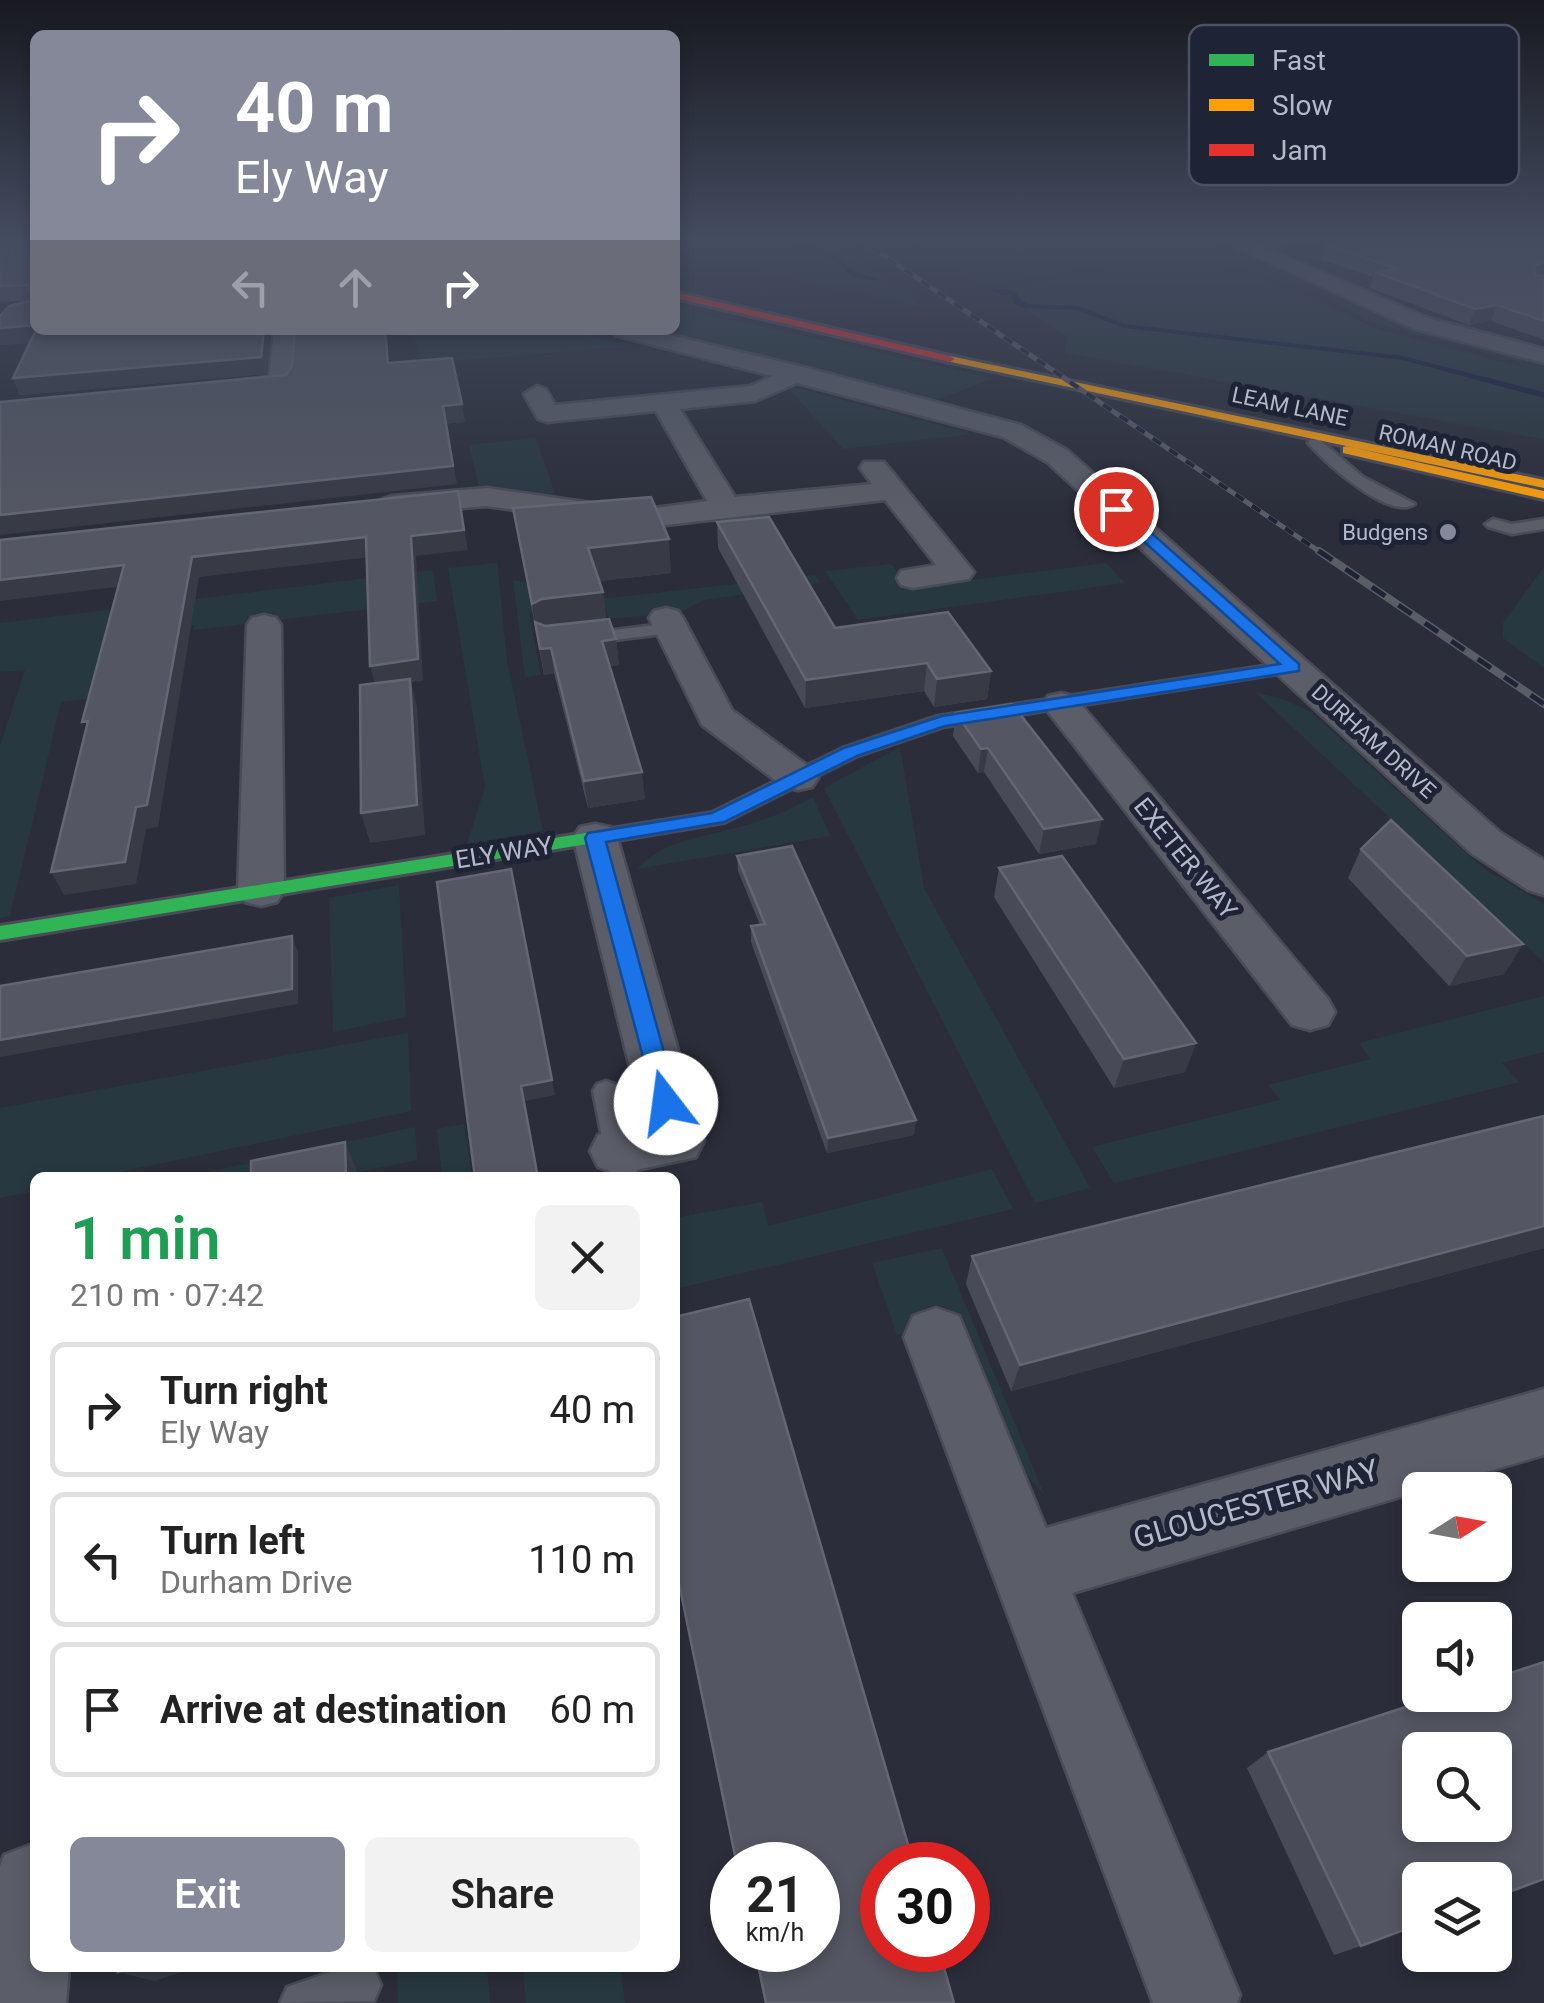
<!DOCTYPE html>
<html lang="en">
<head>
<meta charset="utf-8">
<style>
	:root { --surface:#fff; --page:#f2f2f2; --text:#222; --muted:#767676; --line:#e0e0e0; --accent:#858898 }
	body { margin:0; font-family:Roboto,sans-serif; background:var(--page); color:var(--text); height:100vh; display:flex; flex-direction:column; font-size:38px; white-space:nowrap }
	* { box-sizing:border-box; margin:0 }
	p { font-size:32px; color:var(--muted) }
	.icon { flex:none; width:55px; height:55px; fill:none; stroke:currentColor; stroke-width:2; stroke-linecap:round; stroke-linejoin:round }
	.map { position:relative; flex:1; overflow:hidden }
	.sheet { position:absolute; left:30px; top:1172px; width:650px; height:800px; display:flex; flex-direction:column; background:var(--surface); border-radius:15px; box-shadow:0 5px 15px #0003 }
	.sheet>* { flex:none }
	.hud { position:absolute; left:30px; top:30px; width:650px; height:305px; border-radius:15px; box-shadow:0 5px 15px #0003; background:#858898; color:#fff; overflow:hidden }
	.needle { width:65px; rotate:79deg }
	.tools { position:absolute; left:1402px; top:1472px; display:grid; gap:20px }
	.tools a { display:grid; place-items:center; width:110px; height:110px; border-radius:15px; background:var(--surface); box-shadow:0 5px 15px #0003; font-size:50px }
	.speed { position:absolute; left:710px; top:1842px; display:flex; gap:20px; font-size:50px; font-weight:700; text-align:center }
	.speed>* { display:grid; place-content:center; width:130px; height:130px; border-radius:50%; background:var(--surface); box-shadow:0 5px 15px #0003; line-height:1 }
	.speed small { font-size:25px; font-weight:400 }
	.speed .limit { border:15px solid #d22; background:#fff; color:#111 }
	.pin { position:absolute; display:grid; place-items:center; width:85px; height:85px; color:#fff; margin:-42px; border:5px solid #fff; border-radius:50%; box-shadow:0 2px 10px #0007 }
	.me { position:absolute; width:110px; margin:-55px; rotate:345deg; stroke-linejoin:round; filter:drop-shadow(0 0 8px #0008) }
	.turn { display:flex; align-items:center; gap:35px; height:210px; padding:0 40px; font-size:45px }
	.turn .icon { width:130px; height:130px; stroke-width:2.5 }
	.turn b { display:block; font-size:70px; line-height:85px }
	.lanes { display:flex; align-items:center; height:95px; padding:0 40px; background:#0003; justify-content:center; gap:50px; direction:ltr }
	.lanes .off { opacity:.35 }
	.round { display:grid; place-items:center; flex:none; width:105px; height:105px; border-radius:15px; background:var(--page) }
	.summary { display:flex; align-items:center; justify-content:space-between; height:170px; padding:0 40px }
	h1 { font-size:60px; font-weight:600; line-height:75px; color:#1e9e55 }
	.action { display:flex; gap:20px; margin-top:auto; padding:20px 40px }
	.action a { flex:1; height:115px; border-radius:15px; background:var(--accent); color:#fff; font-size:40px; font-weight:600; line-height:115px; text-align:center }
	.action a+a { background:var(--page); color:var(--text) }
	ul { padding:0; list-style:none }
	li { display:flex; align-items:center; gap:30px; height:135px; margin:0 20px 15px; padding:0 20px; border:5px solid var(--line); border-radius:15px }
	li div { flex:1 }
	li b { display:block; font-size:38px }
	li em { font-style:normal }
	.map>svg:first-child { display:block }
	.green { fill:#283840 }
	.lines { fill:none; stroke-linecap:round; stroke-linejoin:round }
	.stream { fill:#19203e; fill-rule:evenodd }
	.lane-casing { stroke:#494b57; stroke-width:5 }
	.street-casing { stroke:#494b57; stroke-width:5 }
	.fast-casing { stroke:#494b57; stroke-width:6 }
	.slow-casing { stroke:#494b57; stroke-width:6 }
	.jam-casing { stroke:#494b57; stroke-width:6 }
	.lane { fill:#5b5e68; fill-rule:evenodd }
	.street { fill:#5b5e68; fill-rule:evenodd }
	.fast { fill:#30b455; fill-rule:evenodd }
	.slow { fill:#ff9f0a; fill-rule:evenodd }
	.jam { fill:#e5322d; fill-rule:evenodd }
	.rail-far1-casing { stroke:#5a5c66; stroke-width:5 }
	.rail-casing { stroke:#5a5c66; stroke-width:8 }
	.rail-far1 { stroke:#1e2335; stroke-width:4; stroke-dasharray:10; stroke-linecap:butt }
	.rail { stroke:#1e2335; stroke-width:5; stroke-dasharray:16; stroke-linecap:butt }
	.wall { fill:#484b57 }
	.shaded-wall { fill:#383b46 }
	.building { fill:#545763; stroke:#636673; stroke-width:2.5; fill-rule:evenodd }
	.route { fill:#1a73e8; stroke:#114b97; stroke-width:2.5 }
	.poi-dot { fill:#858898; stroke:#1e2335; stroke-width:4 }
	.labels { text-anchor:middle; stroke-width:10; stroke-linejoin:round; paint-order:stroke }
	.far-street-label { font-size:22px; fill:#b5b9ca; stroke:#1e2335 }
	.far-poi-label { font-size:22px; fill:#b5b9ca; stroke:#1e2335; text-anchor:end }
	.street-label { font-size:25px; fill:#b5b9ca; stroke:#1e2335 }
	.near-street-label { font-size:30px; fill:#b5b9ca; stroke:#1e2335 }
	.key { fill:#1e2335; stroke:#4b5062; stroke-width:2.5 }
	.key-label { font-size:28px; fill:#b5b9ca }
</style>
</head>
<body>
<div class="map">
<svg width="1544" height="2003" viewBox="0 0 1544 2003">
	<rect width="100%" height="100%" fill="#2b2e3a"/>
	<path class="green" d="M 704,236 L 825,236 L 925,308 L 675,253 L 675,240 Z
		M 902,236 L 1186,236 L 1214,249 L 1242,254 L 1327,288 L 1311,290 L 1226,265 L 1160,259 L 981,285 Z
		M 1141,265 L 1204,268 L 1262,278 L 1381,330 L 1521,367 L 1528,364 L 1367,321 L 1323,294 L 1338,293 L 1415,327 L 1544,363 L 1544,439 L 1076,355 L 1064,352 L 1068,338 L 995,288 Z
		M 675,305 L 708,315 L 994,378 L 923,405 L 623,330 L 675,330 Z
		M 413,330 L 560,330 L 632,346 L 431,363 L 420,359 Z
		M 794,387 L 972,434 L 843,449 L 789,389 Z
		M 536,438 L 557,499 L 479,489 L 469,445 Z
		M 497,563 L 507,661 L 543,831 L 467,844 L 485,787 L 448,568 Z
		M 1106,563 L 1125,583 L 858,620 L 825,571 L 891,564 L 910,588 Z
		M 1544,567 L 1544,668 L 1503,638 L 1503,623 Z
		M 433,570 L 437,601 L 194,630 L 194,625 L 115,634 L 104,697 L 61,702 L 10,916 L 0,918 L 0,746 L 25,670 L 0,672 L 0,623 Z
		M 815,575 L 820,583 L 704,600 L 681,612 L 609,619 L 603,604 L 529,612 L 541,675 L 525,677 L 513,580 L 609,598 Z
		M 1255,692 L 1285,700 L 1312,713 L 1484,869 L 1544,904 L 1544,962 Z
		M 900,747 L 924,888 L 1090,1188 L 1035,1203 L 824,788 Z
		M 813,797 L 830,836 L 637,869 C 666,840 694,839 731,829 C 761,822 786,812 813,797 Z
		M 399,885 L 406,1017 L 333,1032 L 329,898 Z
		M 1544,996 L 1544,1052 L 1502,1063 L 1519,1082 L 1114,1183 L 1092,1147 L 1280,1100 L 1268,1085 L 1370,1059 L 1359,1043 Z
		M 408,1033 L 411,1111 L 96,1177 L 35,1178 L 35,1191 L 0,1198 L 0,1108 Z
		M 464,1124 L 472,1177 L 442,1177 L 437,1129 Z
		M 415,1127 L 417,1160 L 337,1177 L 180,1178 Z
		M 992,1169 L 1013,1209 L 675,1289 L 675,1218 L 762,1202 L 768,1226 Z
		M 942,1248 L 1044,1494 L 1004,1450 L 952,1319 L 897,1335 L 872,1263 Z
		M 397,1968 L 487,1968 L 490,2003 L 398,2003 Z
		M 523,1968 L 620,1968 L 625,2003 L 526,2003 Z"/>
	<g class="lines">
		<path class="stream" d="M 747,236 L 762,236 L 829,250 L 856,273 L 880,279 L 876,281 L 852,276 L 825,253 Z
			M 993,288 L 1015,291 L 1021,300 L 1028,304 L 1078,306 L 1125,324 L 1403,356 L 1544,392 L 1544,398 L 1403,360 L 1124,328 L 1077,310 L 1024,308 L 1015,304 L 1010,295 L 990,292 Z"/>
		<defs>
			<path id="lane" d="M 1297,236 L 1321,236 L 1272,246 L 1267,243 Z
				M 1310,440 L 1320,440 L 1363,477 L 1415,504 C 1390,521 1325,463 1308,443 Z
				M 1493,519 L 1512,524 L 1544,519 L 1544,529 L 1512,534 L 1488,527 L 1485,524 Z
				M 672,623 L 678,624 L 678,632 L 582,644 L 573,639 L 582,634 Z
				M 606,1081 L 615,1084 L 619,1091 L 638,1178 L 610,1178 L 593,1091 L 597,1084 Z
				M 342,1968 L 374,1969 L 381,1985 L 374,2001 L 280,2003 L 287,1987 Z"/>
			<path id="street" d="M 1213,236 L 1238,236 L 1428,318 L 1544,349 L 1544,363 L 1412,328 Z
				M 274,330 L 296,330 L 293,383 L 290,388 L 210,394 L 207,389 L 210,384 L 269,377 Z
				M 612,330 L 649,330 L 807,368 L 1021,425 L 1067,450 L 1501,833 L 1544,860 L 1544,895 L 1528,890 L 1471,853 L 1047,462 L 1003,437 L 797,383 L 755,401 L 680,409 L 735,497 L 872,484 L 860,468 L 864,462 L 884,462 L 974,572 L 969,579 L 913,588 L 901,585 L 897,578 L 901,571 L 936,565 L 885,500 L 640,528 L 487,506 L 393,514 L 383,511 L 378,505 L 383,499 L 393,496 L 487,488 L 640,510 L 707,501 L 656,411 L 547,422 L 538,419 L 524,394 L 537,386 L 546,389 L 555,405 L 750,386 L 772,376 L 615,335 Z
				M 666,608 L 678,611 L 683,618 L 732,710 L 812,769 L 818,778 L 812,787 L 798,790 L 784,787 L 702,725 L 649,618 L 654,611 Z
				M 264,615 L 276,618 L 281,625 L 284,891 L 277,902 L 261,906 L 245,902 L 238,891 L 247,625 L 252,618 Z
				M 1061,693 L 1074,696 L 1328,999 L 1335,1012 L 1328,1025 L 1310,1030 L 1292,1025 L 1042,704 L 1048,696 Z
				M 595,824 L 610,827 L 617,837 L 704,1141 L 696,1157 L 618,1174 L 598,1167 L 590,1151 L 598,1135 L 644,1124 L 573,837 L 580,827 Z
				M 936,1308 L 959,1316 L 1046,1528 L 1544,1389 L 1544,1455 L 1072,1593 L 1240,1995 L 1237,2003 L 1153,2003 L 904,1337 L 913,1316 Z
				M 35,1843 L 35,1968 L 69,1968 L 66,2003 L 0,2003 L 0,1866 L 4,1855 Z"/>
			<path id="fast" d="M 1293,662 L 1299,664 L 1299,670 L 1072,706 L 1064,701 L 1072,696 Z
				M 611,829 L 618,831 L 621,835 L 618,839 L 0,940 L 0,926 Z"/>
			<path id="slow" d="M 950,356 L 1544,480 L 1544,488 L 946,361 Z
				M 1347,446 L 1544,491 L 1544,499 L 1343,453 L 1343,447 Z"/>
			<path id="jam" d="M 675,292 L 950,356 L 955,359 L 950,362 L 675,298 Z
				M 1072,696 L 1078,697 L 1078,705 L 945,726 L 856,756 L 724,822 L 611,841 L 601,835 L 611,829 L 712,813 L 844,748 L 936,717 Z"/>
		</defs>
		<use href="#lane" class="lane-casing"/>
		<use href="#street" class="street-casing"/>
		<use href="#fast" class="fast-casing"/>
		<use href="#slow" class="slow-casing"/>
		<use href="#jam" class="jam-casing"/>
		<use href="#lane" class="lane"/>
		<use href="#street" class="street"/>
		<use href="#fast" class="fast"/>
		<use href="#slow" class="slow"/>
		<use href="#jam" class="jam"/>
		<defs>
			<path id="rail-far1" d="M 855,236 L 1323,554"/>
			<path id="rail" d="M 1319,551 L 1544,704"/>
		</defs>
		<use href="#rail-far1" class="rail-far1-casing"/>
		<use href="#rail" class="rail-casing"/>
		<use href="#rail-far1" class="rail-far1"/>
		<use href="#rail" class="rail"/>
	</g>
	<path class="wall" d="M 0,236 L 35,236 L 35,330 L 271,330 L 266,374 L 20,395 L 13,378 L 30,343 L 0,345 L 0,316 L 32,300 L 0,302 Z
		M 1544,236 L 1544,340 L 1491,321 L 1469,325 L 1370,288 L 1373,277 L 1322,260 L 1326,245 Z
		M 513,508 L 671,573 L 599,581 L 603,592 L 606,619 L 616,639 L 619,665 L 609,666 L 645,799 L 588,808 L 554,673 L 544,675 Z
		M 717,522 L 835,628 L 991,671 L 987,699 L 934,707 L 924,691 L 805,708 L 718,548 Z
		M 956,713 L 1096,844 L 1039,854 L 984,772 L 978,773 L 953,736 Z
		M 1361,849 L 1523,944 L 1504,974 L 1449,986 L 1348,878 Z
		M 737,856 L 914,1135 L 827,1153 L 751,942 L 751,926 L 760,925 L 738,871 Z
		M 999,868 L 1196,1043 L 1185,1072 L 1114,1088 L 994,897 Z
		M 1544,1116 L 1544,1248 L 1011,1391 L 966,1284 L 972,1256 Z
		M 675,1317 L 954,2003 L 765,2003 L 754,1950 L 818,1950 L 818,1865 L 736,1865 L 675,1568 Z
		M 1268,1752 L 1361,1946 L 1334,1955 L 1247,1768 Z"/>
	<path class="shaded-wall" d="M 1303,236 L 1349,236 L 1301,244 Z
		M 1544,262 L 1544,276 L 1527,281 L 1534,265 Z
		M 1497,305 L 1491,321 L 1469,325 L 1475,309 Z
		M 35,325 L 35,330 L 40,330 L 45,341 L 0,345 L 0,328 Z
		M 264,330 L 271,330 L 266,374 L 20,395 L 13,378 Z
		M 462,404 L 465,422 L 446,424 L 457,484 L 0,535 L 0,515 L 443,406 Z
		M 458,491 L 468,550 L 416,556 L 423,681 L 411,682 L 417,707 L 425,835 L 370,843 L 361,813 L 376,687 L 370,666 L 411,536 Z
		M 366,537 L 371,557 L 199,577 L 158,827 L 146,829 L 136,884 L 64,895 L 51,872 L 136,807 L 192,557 Z
		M 669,539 L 671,573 L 592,582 L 588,548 Z
		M 124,565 L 132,585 L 0,601 L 0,580 Z
		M 603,592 L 607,627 L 548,634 L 535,622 L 537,640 L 532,604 L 542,599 Z
		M 616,639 L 619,665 L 605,667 L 602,641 Z
		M 551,648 L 554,673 L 544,675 L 540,649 Z
		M 927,663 L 924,691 L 805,708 L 806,680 Z
		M 991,671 L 987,699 L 934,707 L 937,679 Z
		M 988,748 L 984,772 L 978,773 L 981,749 Z
		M 642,772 L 645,799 L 588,808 L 584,781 Z
		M 1102,819 L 1096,844 L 1039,854 L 1044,829 Z
		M 511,869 L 555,1095 L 525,1101 L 539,1178 L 521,1086 Z
		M 292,936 L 298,952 L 298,1004 L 0,1057 L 0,1040 Z
		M 1523,944 L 1504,974 L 1449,986 L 1467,956 Z
		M 1196,1043 L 1185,1072 L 1114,1088 L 1124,1059 Z
		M 916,1120 L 914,1135 L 827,1153 L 828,1138 Z
		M 345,1142 L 359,1176 L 359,1178 L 346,1178 Z
		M 1544,1226 L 1544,1248 L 1011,1391 L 1020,1365 Z
		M 132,1968 L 194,1968 L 154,1981 L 118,1972 Z"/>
	<path class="building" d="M 0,236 L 35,236 L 35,325 L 0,328 L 0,316 L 9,306 L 32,300 L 29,285 L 0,286 Z
		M 1380,236 L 1544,236 L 1544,262 L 1534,265 L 1535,275 L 1544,276 L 1544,321 L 1497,305 L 1475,309 L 1375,272 L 1398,269 L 1326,245 Z
		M 36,330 L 264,330 L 261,357 L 13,378 Z
		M 295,330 L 385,330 L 388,363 L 452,358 L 462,404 L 443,406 L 453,466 L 0,515 L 0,405 L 1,402 L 286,375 L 292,366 Z
		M 458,491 L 464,530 L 411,536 L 418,659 L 370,666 L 366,537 L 192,557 L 147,805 L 136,807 L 125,862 L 51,872 L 88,721 L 82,722 L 124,565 L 0,580 L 0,540 Z
		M 651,497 L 669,539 L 588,548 L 603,592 L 542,599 L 532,604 L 513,508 Z
		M 769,517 L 835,628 L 948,612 L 991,671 L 937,679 L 927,663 L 806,680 L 717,522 Z
		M 609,619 L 616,639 L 602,641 L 642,772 L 584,781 L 551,648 L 540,649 L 535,622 L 545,626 Z
		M 410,679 L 417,805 L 361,813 L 360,685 Z
		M 1012,704 L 1102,819 L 1044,829 L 988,748 L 981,749 L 956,713 Z
		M 1391,820 L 1523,944 L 1467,956 L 1361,849 Z
		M 792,846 L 916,1120 L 828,1138 L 751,926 L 765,924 L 737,856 Z
		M 1062,856 L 1196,1043 L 1124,1059 L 999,868 Z
		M 511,869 L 552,1080 L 521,1086 L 538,1178 L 475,1178 L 437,882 Z
		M 292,936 L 292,989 L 0,1040 L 0,986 Z
		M 1544,1116 L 1544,1226 L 1020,1365 L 972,1256 Z
		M 345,1142 L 346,1178 L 251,1178 L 251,1161 Z
		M 749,1299 L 914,1865 L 882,1865 L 882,1950 L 939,1950 L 954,2003 L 766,2003 L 755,1950 L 818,1950 L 818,1865 L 737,1865 L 675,1564 L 675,1317 Z
		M 1544,1662 L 1544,1879 L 1495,1897 L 1495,1880 L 1420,1880 L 1420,1924 L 1361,1946 L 1268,1752 L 1442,1695 L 1495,1695 L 1495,1678 ZM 1420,1750 L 1495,1750 L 1495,1825 L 1420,1825 Z
		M 119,1968 L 132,1968 L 118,1972 Z"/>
	<linearGradient id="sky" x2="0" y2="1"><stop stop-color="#181920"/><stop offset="0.46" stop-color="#444c60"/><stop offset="1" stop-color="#444c60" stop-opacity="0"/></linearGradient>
	<rect width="1544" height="517" fill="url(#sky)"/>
	<path class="route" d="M 1111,506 L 1121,506 L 1299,664 L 1299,671 L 945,726 L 857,756 L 724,822 L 606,842 L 678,1103 L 674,1110 L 657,1110 L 585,838 L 588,833 L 712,813 L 844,748 L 942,716 L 1280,664 L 1111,512 Z"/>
	<circle class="poi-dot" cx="1448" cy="532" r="10"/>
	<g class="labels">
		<g class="far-street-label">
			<text transform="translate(1290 406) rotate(12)" y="8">LEAM LANE</text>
			<text transform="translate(1448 447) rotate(13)" y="8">ROMAN ROAD</text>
			<text transform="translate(1374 741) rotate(42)" y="8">DURHAM DRIVE</text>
		</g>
		<g class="far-poi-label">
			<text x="1428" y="540">Budgens</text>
		</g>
		<g class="street-label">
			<text transform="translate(504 852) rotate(-9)" y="9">ELY WAY</text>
			<text transform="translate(1186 858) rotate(51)" y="9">EXETER WAY</text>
		</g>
		<g class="near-street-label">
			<text transform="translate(1256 1504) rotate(-16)" y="10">GLOUCESTER WAY</text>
		</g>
	</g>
	<rect x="1189" y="25" width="330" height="160" rx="15" class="key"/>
	<rect x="1209" y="54" width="45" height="12" fill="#30b455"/>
	<rect x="1209" y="99" width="45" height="12" fill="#ff9f0a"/>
	<rect x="1209" y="144" width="45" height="12" fill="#e5322d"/>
	<g class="key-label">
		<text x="1272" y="70">Fast</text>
		<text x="1272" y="115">Slow</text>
		<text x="1272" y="160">Jam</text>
	</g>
</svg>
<div class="tools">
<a><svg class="needle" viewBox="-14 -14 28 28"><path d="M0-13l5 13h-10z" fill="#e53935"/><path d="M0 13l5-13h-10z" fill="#767676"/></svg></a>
<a><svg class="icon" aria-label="sound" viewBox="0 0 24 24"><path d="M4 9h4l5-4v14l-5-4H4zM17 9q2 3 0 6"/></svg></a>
<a><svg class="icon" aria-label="search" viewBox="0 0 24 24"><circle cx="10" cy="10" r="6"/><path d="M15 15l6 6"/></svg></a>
<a><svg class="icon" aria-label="layers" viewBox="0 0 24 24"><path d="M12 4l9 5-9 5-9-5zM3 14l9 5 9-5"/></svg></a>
</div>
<div class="speed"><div>21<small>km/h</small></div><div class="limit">30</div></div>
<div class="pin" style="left:1116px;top:509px;background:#d93025"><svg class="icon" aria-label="arrive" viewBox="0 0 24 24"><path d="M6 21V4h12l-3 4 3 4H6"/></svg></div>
<svg class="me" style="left:666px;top:1103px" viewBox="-20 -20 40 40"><circle r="19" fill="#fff"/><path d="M0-13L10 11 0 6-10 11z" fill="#1a73e8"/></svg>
<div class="hud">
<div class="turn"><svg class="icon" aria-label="right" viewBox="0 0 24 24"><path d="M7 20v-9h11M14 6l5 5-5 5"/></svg><div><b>40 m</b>Ely Way</div></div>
<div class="lanes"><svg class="icon off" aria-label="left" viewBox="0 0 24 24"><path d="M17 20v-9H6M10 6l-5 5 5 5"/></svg><svg class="icon off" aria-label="ahead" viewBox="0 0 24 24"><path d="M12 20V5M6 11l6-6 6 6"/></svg><svg class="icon" aria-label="right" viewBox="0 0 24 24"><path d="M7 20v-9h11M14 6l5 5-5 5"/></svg></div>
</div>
<section class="sheet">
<div class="summary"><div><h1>1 min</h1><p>210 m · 07:42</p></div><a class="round"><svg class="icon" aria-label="close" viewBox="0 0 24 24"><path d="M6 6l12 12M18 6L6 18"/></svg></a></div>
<ul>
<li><svg class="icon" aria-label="right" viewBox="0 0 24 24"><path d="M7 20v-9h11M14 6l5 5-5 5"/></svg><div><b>Turn right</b><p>Ely Way</p></div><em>40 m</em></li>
<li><svg class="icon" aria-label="left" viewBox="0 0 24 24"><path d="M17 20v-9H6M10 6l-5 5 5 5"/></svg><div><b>Turn left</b><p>Durham Drive</p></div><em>110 m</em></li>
<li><svg class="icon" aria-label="arrive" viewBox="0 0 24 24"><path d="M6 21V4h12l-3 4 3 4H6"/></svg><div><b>Arrive at destination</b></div><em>60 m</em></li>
</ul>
<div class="action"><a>Exit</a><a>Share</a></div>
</section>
</div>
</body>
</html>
